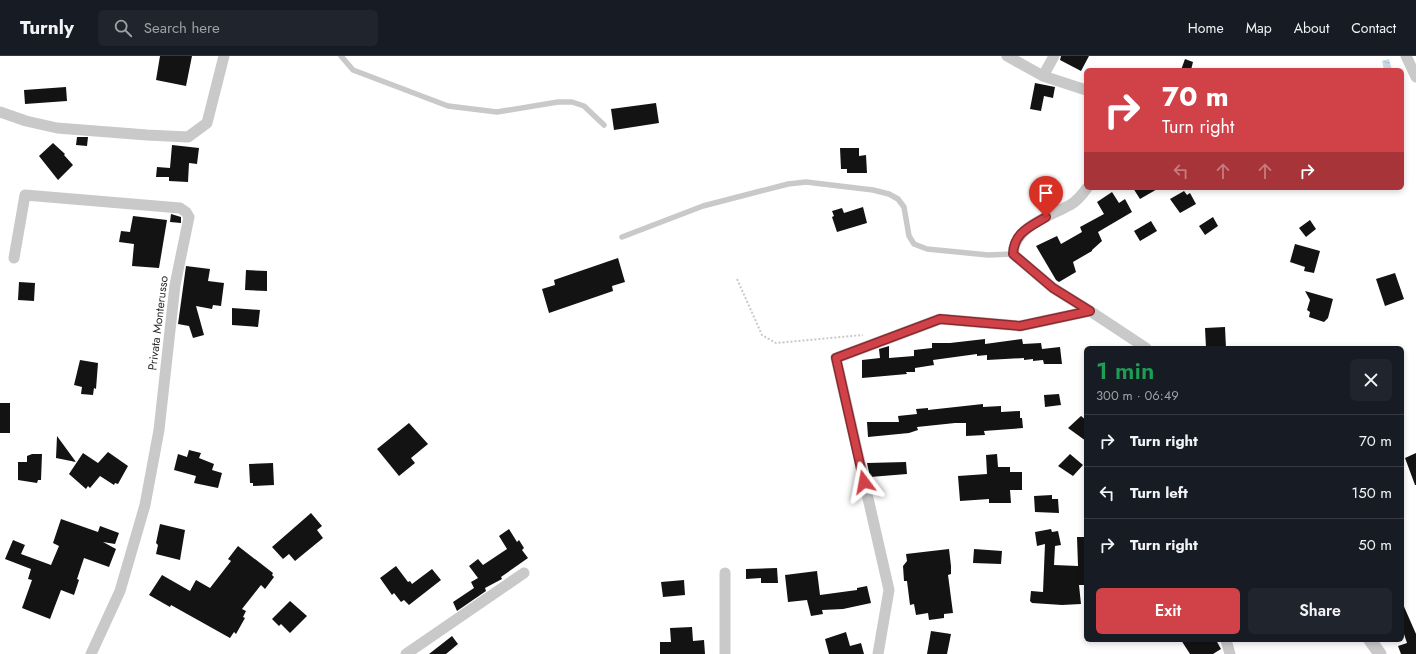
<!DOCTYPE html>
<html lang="en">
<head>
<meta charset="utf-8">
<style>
	:root { --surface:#171b24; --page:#20242c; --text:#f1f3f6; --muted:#9ea1a6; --line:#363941; --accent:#d14148 }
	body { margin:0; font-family:Jost,sans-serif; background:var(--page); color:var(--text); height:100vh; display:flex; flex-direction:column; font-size:15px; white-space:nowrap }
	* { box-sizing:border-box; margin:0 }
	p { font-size:13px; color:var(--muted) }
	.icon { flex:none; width:22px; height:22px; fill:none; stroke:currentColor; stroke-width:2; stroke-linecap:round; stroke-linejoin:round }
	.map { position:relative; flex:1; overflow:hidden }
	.sheet { position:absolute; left:1084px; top:290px; width:320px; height:296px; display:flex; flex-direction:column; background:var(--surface); border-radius:6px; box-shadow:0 2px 6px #0003 }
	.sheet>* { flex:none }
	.hud { position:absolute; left:1084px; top:12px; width:320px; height:122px; border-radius:6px; box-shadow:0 2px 6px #0003; background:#d14148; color:#fff; overflow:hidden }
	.pin { position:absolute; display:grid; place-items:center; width:34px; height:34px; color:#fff; margin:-41px -17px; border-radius:50% 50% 50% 0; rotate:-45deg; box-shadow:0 0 4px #0007 }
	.pin .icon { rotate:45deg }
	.me { position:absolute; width:44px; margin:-22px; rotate:347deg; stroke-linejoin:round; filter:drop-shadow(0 0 3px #0008) }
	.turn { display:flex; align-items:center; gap:14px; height:84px; padding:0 12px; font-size:18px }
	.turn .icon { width:52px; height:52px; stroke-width:2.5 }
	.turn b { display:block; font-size:28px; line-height:34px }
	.lanes { display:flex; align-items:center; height:38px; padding:0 12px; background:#0003; justify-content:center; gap:20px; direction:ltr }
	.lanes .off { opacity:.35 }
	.round { display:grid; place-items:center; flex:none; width:42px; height:42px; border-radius:6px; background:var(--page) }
	.overview { display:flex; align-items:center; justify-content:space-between; height:68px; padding:0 12px }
	h1 { font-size:24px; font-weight:600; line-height:30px; color:#1e9e55 }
	.cta { display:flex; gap:8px; margin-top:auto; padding:8px 12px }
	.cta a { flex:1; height:46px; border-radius:6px; background:var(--accent); color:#fff; font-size:16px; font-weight:600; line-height:46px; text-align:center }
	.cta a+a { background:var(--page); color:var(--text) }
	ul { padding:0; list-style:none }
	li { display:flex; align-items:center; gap:12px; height:52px; padding:0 12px; border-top:1px solid var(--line) }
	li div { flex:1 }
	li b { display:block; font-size:15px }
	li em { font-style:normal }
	header { display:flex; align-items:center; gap:24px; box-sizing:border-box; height:56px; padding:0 20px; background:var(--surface); border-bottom:1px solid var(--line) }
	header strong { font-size:19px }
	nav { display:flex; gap:22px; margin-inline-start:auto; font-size:14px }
	.search { width:280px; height:36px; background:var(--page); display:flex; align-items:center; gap:10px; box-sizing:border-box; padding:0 14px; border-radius:6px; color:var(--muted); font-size:15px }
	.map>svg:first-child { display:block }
	.water { fill:url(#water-waves) }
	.building { fill:#131313 }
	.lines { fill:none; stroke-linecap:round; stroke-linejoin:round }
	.path { stroke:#c9c9c9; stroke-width:2; stroke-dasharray:2 2; stroke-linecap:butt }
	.service { stroke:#c9c9c9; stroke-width:5.5 }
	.minor { stroke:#c9c9c9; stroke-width:11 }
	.tertiary { stroke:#c9c9c9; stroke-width:13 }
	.route-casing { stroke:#882a2f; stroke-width:10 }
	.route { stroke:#d14148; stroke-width:7 }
	.labels { text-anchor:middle; stroke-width:4; stroke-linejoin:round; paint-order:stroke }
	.street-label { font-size:12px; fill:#2c2c2c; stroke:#fff }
</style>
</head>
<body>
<header>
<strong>Turnly</strong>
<div class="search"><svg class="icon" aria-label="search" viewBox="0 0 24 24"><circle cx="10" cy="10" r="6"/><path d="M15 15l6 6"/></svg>Search here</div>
<nav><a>Home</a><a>Map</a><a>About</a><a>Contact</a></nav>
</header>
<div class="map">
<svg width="1416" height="598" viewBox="0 0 1416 598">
	<defs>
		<pattern id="water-waves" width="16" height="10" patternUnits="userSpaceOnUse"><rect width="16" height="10" fill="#c9dae6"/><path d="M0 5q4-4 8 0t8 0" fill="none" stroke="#adbbc5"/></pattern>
	</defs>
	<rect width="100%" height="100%" fill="#fff"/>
	<path class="water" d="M 1389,3 L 1392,14 L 1384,14 L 1382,5 Z"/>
	<path class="building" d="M 160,0 L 192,0 L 186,30 L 156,24 Z
		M 1061,0 L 1089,0 L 1081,15 L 1060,4 Z
		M 1185,3 L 1193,6 L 1191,14 L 1181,14 Z
		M 1035,27 L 1055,31 L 1053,42 L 1044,40 L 1041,55 L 1030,53 Z
		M 66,31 L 67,45 L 25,48 L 24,34 Z
		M 656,47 L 659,67 L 614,74 L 611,53 Z
		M 77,81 L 88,81 L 87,90 L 76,89 Z
		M 53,87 L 65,98 L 64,99 L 73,109 L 58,124 L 39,100 Z
		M 172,89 L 199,92 L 197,108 L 189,107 L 188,126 L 169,125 L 169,121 L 156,121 L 157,111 L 170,112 Z
		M 840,92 L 859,92 L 859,100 L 866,99 L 867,117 L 847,117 L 847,113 L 841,113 Z
		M 1133,132 L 1159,132 L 1140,143 Z
		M 1184,135 L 1187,139 L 1190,137 L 1196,148 L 1180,157 L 1170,143 Z
		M 1112,136 L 1119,147 L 1125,143 L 1132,156 L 1098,176 L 1102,185 L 1092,194 L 1092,195 L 1073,206 L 1076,216 L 1059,226 L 1056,224 L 1036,190 L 1057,180 L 1061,188 L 1082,176 L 1080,171 L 1104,158 L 1097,146 Z
		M 863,151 L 867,167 L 837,176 L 832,161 L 834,160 L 832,155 L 842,152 L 844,157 Z
		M 171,158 L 181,161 L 181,167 L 170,166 Z
		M 133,160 L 167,164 L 159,212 L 132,210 L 134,188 L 119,186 L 121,175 L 130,176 Z
		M 1213,161 L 1218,170 L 1205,179 L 1199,170 Z
		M 1310,164 L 1316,173 L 1306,181 L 1299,172 Z
		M 1151,165 L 1157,175 L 1140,185 L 1134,175 Z
		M 1295,188 L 1320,195 L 1314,217 L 1304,215 L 1305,211 L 1290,206 Z
		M 618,202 L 625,226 L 612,230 L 613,235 L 549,257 L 542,233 L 555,229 L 554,224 Z
		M 186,210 L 210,213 L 208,225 L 224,227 L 221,250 L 213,249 L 212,253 L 196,250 L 204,279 L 193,282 L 189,270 L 178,268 Z
		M 246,214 L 267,215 L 267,235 L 245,234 Z
		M 1395,217 L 1404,243 L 1385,250 L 1376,223 Z
		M 19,226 L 35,227 L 34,245 L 18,244 Z
		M 1305,235 L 1333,243 L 1328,262 L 1324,266 L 1309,261 L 1310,256 L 1307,254 L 1310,244 Z
		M 232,252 L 260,254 L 258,271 L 232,269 Z
		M 1225,271 L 1226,292 L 1206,292 L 1205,272 Z
		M 985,283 L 985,288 L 1022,283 L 1023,288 L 1041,287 L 1042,293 L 1060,291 L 1062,308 L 1044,308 L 1043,304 L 1033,305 L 1033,303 L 1024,304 L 1024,302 L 987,304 L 987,299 L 977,300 L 977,298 L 933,304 L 934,309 L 915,312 L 915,316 L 906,316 L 907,318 L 862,322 L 862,304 L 880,302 L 879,293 L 889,290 L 889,302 L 914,300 L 914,294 L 932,292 L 932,287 L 950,287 Z
		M 80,304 L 98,307 L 96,333 L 94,332 L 93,339 L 81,338 L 82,331 L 74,329 Z
		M 1059,338 L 1061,349 L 1045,351 L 1044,339 Z
		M 0,347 L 10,347 L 10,377 L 0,377 Z
		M 983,348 L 983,351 L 1001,350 L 1001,356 L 1020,355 L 1020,362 L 1022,362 L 1023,372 L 984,375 L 985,379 L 966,380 L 966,367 L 955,367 L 917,371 L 918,374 L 909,377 L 868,381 L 867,366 L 899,366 L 898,360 L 917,358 L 916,353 L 928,352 L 928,354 Z
		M 1081,360 L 1086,364 L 1086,385 L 1068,372 Z
		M 409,367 L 428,388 L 411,402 L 415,407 L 399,420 L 377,393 Z
		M 57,380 L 76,406 L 56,402 Z
		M 189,394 L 201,397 L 199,402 L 214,408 L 212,414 L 222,417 L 218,432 L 194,427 L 196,420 L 174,414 L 178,398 L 187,401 Z
		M 108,396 L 128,410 L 118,428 L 115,427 L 114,429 L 100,420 L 90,432 L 88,430 L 86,433 L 69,418 L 83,397 L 98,407 Z
		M 1416,397 L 1416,429 L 1415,429 L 1405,402 Z
		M 32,398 L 42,398 L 41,424 L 38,424 L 37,427 L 18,424 L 18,406 L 27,406 L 27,400 Z
		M 997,398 L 998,411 L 1010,411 L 1010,416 L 1022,416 L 1022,434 L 1010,434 L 1011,447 L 989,447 L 989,443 L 960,445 L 958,420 L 987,418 L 986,399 Z
		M 1070,398 L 1083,409 L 1073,420 L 1058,410 Z
		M 906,406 L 907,418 L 870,421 L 867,407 Z
		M 273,407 L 274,429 L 253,430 L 253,427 L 250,427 L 249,408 Z
		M 1052,439 L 1052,443 L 1058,443 L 1059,457 L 1035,456 L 1034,440 Z
		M 311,457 L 322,470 L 317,474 L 323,482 L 295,505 L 289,498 L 283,503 L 272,491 Z
		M 61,463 L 98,476 L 100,470 L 119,477 L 115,488 L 103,486 L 116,493 L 109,511 L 84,502 L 77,523 L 79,524 L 74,539 L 61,534 L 50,563 L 22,552 L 32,524 L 28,523 L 31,513 L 5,503 L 13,484 L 25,489 L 21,498 L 51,509 L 59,490 L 53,487 Z
		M 160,468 L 185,474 L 180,504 L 156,498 L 158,489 L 156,487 Z
		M 509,473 L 517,486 L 519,484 L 524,492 L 522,494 L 528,502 L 501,521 L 502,523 L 485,532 L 486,535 L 457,555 L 453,546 L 474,532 L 471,526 L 478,522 L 469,510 L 478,503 L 483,509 L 507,493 L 499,480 Z
		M 1051,473 L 1052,476 L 1058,475 L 1061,489 L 1055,490 L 1054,509 L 1078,510 L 1077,481 L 1086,481 L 1086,529 L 1079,529 L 1081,548 L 1062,549 L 1032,547 L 1030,545 L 1031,535 L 1043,536 L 1045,488 L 1037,490 L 1035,476 Z
		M 238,490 L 273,517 L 272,519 L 274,521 L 265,533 L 261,529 L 242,553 L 246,555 L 243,561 L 245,562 L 236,578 L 234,576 L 230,582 L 171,549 L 170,551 L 149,539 L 162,519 L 190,535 L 196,524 L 210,532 L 231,505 L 228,503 Z
		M 949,493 L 951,510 L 951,518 L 948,519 L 953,557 L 944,558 L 944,562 L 929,564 L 928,557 L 916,559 L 914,548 L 910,549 L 907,525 L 904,525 L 903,510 L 907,505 L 906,498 Z
		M 974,493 L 1002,495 L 1001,508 L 973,507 Z
		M 396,510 L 408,526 L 410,525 L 412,528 L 432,513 L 441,524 L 409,549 L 404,544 L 401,546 L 394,537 L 392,539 L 380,522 Z
		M 777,512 L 778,527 L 761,527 L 761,522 L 746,523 L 746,513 Z
		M 817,515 L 820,539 L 857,534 L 857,532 L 867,530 L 871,547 L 843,553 L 822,554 L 823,558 L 811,560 L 807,544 L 788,546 L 785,519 Z
		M 684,524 L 685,539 L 663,541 L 661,526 Z
		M 290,545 L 307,560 L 290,577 L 281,568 L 279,570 L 272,563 Z
		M 1402,546 L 1416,578 L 1416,598 L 1401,598 L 1398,590 L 1407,587 L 1402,572 Z
		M 692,571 L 693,585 L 704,584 L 705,598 L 660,598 L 660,586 L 671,586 L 670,572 Z
		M 931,575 L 951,578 L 947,598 L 927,598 Z
		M 846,576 L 850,590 L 861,587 L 864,598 L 829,598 L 825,583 Z
		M 452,580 L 458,588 L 446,598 L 429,598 Z
		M 1181,584 L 1216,584 L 1221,593 L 1213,598 L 1190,598 Z"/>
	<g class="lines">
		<path class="path" d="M 737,223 L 762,279 L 776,287 L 863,279"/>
		<path class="service" d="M 341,0 L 353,14 L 448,50 L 497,56 L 558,46 L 572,46 L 584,50 L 604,69
			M 622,181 L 703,150 L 788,128 L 806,126 L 873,134 L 889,138 L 898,143 L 904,151 L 909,180 L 914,188 L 927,193 L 988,199 L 1013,198"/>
		<path class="minor" d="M 1007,0 L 1043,20
			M 1054,0 L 1043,20 L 1086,34
			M 1406,0 L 1416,21
			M 0,56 L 26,65 L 57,72 L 147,79 L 188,81 L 207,67 L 224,0
			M 1087,132 C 1082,139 1077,145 1070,149 C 1048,161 1015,170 1013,198 L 1053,232 L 1090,255
			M 14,202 L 25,139 L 180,152 L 186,156 L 189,161 L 175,229 L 159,374 L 145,449 L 120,535 L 91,598
			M 1226,584 L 1230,598
			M 406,598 L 524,517
			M 725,598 L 725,517
			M 878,598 L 889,534 L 836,302 L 940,263 L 1020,270 L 1090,255 L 1146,292"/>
		<path class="tertiary" d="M 1370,584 L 1380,598"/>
	</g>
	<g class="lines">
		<defs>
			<path id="route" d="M 864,426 L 836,302 L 940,263 L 1020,270 L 1090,255 L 1053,232 L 1013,198 C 1014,176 1030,171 1046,161"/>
		</defs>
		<use href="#route" class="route-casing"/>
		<use href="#route" class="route"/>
	</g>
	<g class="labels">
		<g class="street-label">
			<text transform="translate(158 267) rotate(-83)" y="4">Privata Monterusso</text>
		</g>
	</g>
</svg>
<div class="pin" style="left:1046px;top:161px;background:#d93025"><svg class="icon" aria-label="arrive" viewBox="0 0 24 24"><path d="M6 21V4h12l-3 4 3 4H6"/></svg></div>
<svg class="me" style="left:864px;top:426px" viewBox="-20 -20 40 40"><path d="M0-17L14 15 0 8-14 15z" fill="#d14148" stroke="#fff" stroke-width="4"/></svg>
<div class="hud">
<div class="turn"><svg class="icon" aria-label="right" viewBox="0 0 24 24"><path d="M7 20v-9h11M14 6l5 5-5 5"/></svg><div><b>70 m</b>Turn right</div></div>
<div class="lanes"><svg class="icon off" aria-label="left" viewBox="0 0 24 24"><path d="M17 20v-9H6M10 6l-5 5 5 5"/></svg><svg class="icon off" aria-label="ahead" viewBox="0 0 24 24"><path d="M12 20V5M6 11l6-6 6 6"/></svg><svg class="icon off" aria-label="ahead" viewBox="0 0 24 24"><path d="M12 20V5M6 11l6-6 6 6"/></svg><svg class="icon" aria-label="right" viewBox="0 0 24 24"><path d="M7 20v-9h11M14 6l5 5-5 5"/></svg></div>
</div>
<section class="sheet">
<div class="overview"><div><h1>1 min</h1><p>300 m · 06:49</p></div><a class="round"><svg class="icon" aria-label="close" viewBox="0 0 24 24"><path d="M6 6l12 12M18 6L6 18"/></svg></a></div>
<ul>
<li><svg class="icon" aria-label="right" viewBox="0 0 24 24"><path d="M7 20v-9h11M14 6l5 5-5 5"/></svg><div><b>Turn right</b></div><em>70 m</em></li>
<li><svg class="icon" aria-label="left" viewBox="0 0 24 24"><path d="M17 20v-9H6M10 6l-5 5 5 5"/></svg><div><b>Turn left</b></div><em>150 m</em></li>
<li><svg class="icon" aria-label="right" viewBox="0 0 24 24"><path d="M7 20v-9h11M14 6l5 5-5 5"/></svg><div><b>Turn right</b></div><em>50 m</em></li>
</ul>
<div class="cta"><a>Exit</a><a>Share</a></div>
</section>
</div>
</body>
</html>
